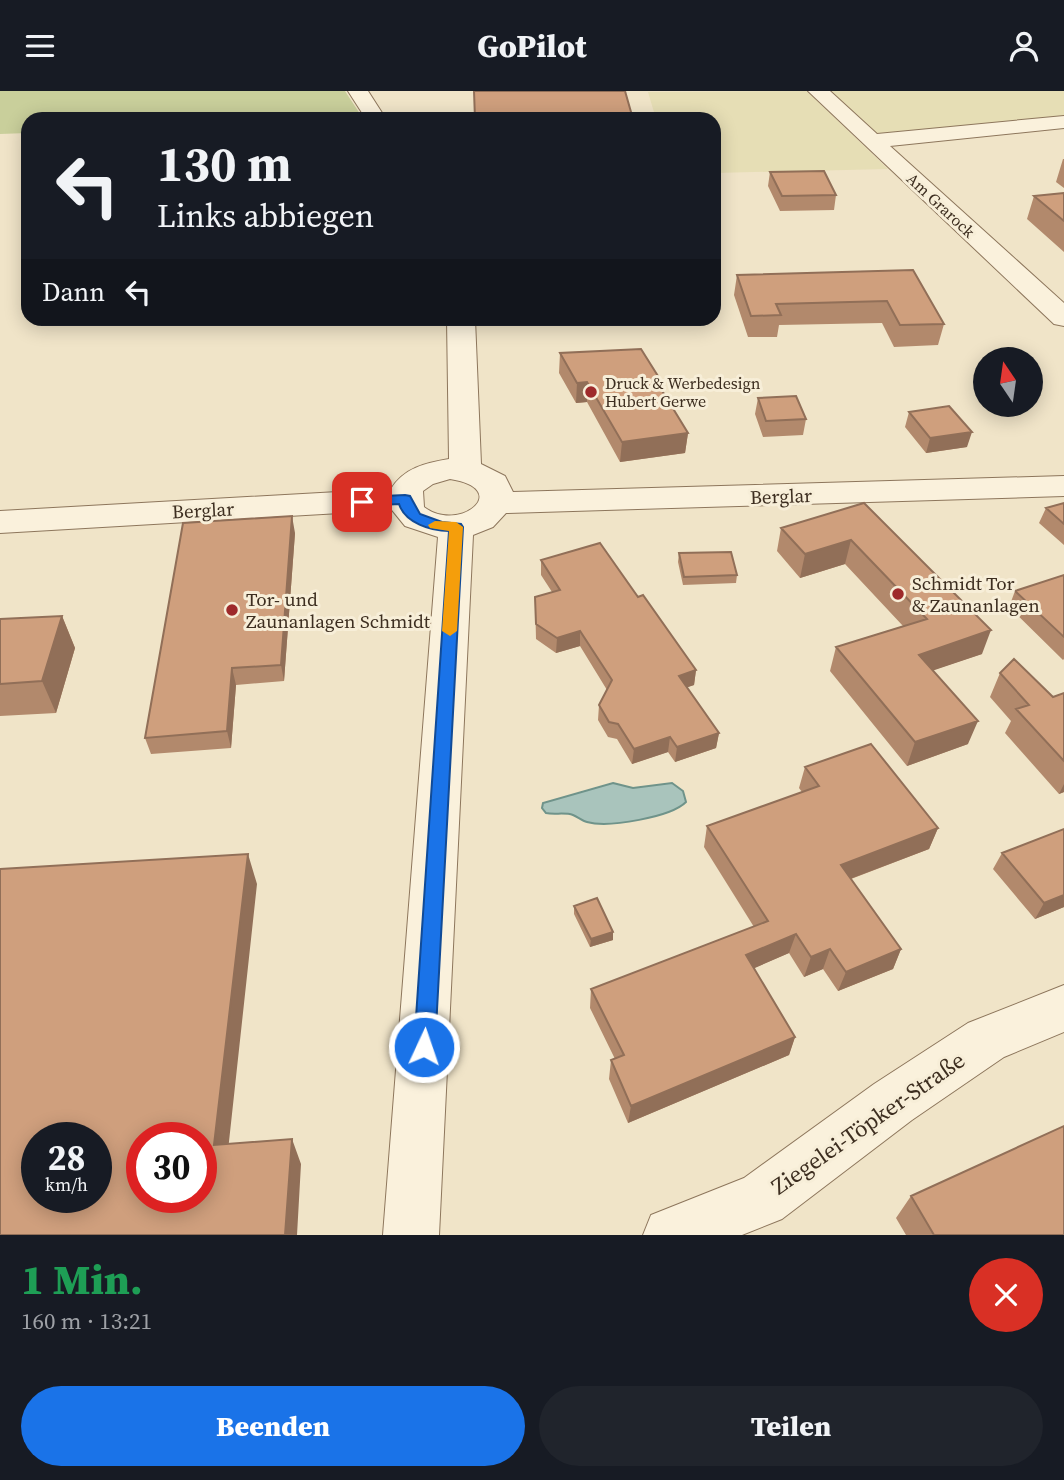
<!DOCTYPE html>
<html lang="de">
<head>
<meta charset="utf-8">
<style>
	:root { --surface:#171b24; --page:#20242c; --text:#f1f3f6; --muted:#9ea1a6; --accent:#1a73e8 }
	body { margin:0; font-family:"Source Serif 4",serif; background:var(--page); color:var(--text); height:100vh; display:flex; flex-direction:column; font-size:26px; white-space:nowrap }
	* { box-sizing:border-box; margin:0 }
	p { font-size:23px; color:var(--muted) }
	.icon { flex:none; width:38px; height:38px; fill:none; stroke:currentColor; stroke-width:2; stroke-linecap:round; stroke-linejoin:round }
	.map { position:relative; height:1144px; overflow:hidden }
	.drawer { display:flex; flex-direction:column; background:var(--surface); flex:1 }
	.drawer>* { flex:none }
	.hud { position:absolute; left:21px; top:21px; width:700px; height:214px; border-radius:21px; box-shadow:0 4px 18px #0003; background:#171b24; color:var(--text); overflow:hidden }
	.needle { width:46px; rotate:347deg }
	.tools { position:absolute; left:973px; top:256px; display:grid; gap:14px }
	.tools a { display:grid; place-items:center; width:70px; height:70px; border-radius:50%; background:var(--surface); box-shadow:0 4px 18px #0003; font-size:35px }
	.speed { position:absolute; left:21px; top:1031px; display:flex; gap:14px; font-size:35px; font-weight:700; text-align:center }
	.speed>* { display:grid; place-content:center; width:91px; height:91px; border-radius:50%; background:var(--surface); box-shadow:0 4px 18px #0003; line-height:1 }
	.speed small { font-size:18px; font-weight:400 }
	.speed .limit { border:10px solid #d22; background:#fff; color:#111 }
	.pin { position:absolute; display:grid; place-items:center; width:60px; height:60px; color:#fff; margin:-30px; border-radius:14px; box-shadow:0 4px 10px #0006 }
	.me { position:absolute; width:77px; margin:-38px; rotate:3deg; stroke-linejoin:round; filter:drop-shadow(0 0 5px #0008) }
	.turn { display:flex; align-items:center; gap:24px; height:147px; padding:0 21px; font-size:32px }
	.turn .icon { width:91px; height:91px; stroke-width:2.5 }
	.turn b { display:block; font-size:49px; line-height:60px }
	.then { display:flex; align-items:center; height:66px; padding:0 21px; background:#0003; gap:14px; font-size:26px }
	.round { display:grid; place-items:center; flex:none; width:74px; height:74px; border-radius:37px; background:var(--page) }
	.head { display:flex; align-items:center; justify-content:space-between; height:119px; padding:0 21px }
	h1 { font-size:42px; font-weight:800; line-height:52px; color:#1e9e55 }
	.primary-button { display:flex; gap:14px; margin-top:auto; padding:14px 21px }
	.primary-button a { flex:1; height:80px; border-radius:42px; background:var(--accent); color:#fff; font-size:28px; font-weight:800; line-height:80px; text-align:center }
	.primary-button a+a { background:var(--page); color:var(--text) }
	header { display:flex; justify-content:space-between; align-items:center; height:91px; padding:0 21px; background:var(--surface); font-size:32px; font-weight:800 }
	.map>svg:first-child { display:block }
	.farmland { fill:#e6deb5 }
	.green { fill:#c9cf9b }
	.water { fill:#a9c4bc; stroke:#6f938a; stroke-width:2 }
	.lines { fill:none; stroke-linecap:round; stroke-linejoin:round }
	.minor-casing { stroke:#8d765c; stroke-width:2 }
	.minor { fill:#faf1dc; fill-rule:evenodd }
	.wall { fill:#b2896c }
	.shaded-wall { fill:#916f58 }
	.building { fill:#cf9f7d; stroke:#916f58; stroke-width:2; fill-rule:evenodd }
	.route { fill:#1a73e8; stroke:#114b97; stroke-width:2 }
	.slow { fill:#f59e0b }
	.poi-dot { fill:#9e2a2b; stroke:#f7eed8; stroke-width:2.5 }
	.labels { text-anchor:middle; stroke-width:6; stroke-linejoin:round; paint-order:stroke }
	.far-street-label { font-size:16px; fill:#3d2e20; stroke:#f7eed8 }
	.far-poi-label { font-size:16px; fill:#3d2e20; stroke:#f7eed8; text-anchor:start }
	.street-label { font-size:19px; fill:#3d2e20; stroke:#f7eed8 }
	.poi-label { font-size:19px; fill:#3d2e20; stroke:#f7eed8; text-anchor:start }
	.near-street-label { font-size:23px; fill:#3d2e20; stroke:#f7eed8 }
</style>
</head>
<body>
<header><svg class="icon" aria-label="menu" viewBox="0 0 24 24"><path d="M4 6h16M4 12h16M4 18h16"/></svg>GoPilot<svg class="icon" aria-label="person" viewBox="0 0 24 24"><circle cx="12" cy="8" r="4"/><path d="M4 21q1-7 8-7t8 7"/></svg></header>
<div class="map">
<svg width="1064" height="1144" viewBox="0 0 1064 1144">
	<rect width="100%" height="100%" fill="#f0e4c8"/>
	<path class="farmland" d="M 807,0 L 888,78 L 714,82 L 714,28 L 656,28 L 648,1 Z
		M 828,0 L 1064,0 L 1064,26 L 875,45 Z"/>
	<path class="green" d="M 0,0 L 345,0 L 362,26 L 28,28 L 28,42 L 0,43 Z"/>
	<path class="water" d="M 613,692 L 633,697 L 672,692 L 683,700 L 686,711 C 671,726 609,737 587,731 C 582,730 578,726 573,724 C 565,721 554,724 546,722 L 542,717 L 543,712 Z"/>
	<g class="lines">
		<defs>
			<path id="minor" d="M 348,0 L 368,0 L 386,28 L 366,28 Z
				M 808,0 L 830,0 L 877,43 L 1064,25 L 1064,37 L 890,55 L 1064,212 L 1064,235 L 1054,233 Z
				M 447,228 L 475,228 L 481,373 L 505,385 L 513,401 L 1064,385 L 1064,405 L 506,422 L 493,436 L 473,444 L 439,1144 L 383,1144 L 438,446 L 405,435 L 392,419 L 0,442 L 0,420 L 391,398 C 404,377 425,372 449,368 ZM 450,388 C 514,398 459,443 424,416 L 423,400 L 433,393 Z
				M 1064,894 L 1064,941 L 1004,966 L 912,1029 L 782,1128 L 742,1144 L 643,1144 L 651,1124 L 744,1087 L 874,993 L 968,932 Z"/>
		</defs>
		<use href="#minor" class="minor-casing"/>
		<use href="#minor" class="minor"/>
	</g>
	<path class="wall" d="M 1063,68 L 1064,68 L 1064,97 L 1056,91 Z
		M 770,81 L 836,104 L 834,119 L 780,120 L 768,95 Z
		M 1064,102 L 1064,161 L 1027,128 L 1034,105 Z
		M 913,179 L 944,233 L 938,254 L 894,256 L 882,232 L 779,234 L 777,246 L 748,246 L 734,204 L 737,184 Z
		M 560,262 L 662,301 L 688,342 L 685,362 L 620,371 L 587,311 L 576,312 L 559,282 Z
		M 758,307 L 806,328 L 803,344 L 763,346 L 755,323 Z
		M 909,321 L 967,356 L 926,362 L 905,336 Z
		M 864,412 L 982,563 L 933,579 L 968,653 L 907,675 L 830,580 L 836,556 L 903,535 L 845,473 L 800,487 L 777,460 L 781,437 Z
		M 1064,412 L 1064,454 L 1039,432 L 1046,417 Z
		M 295,442 L 284,590 L 236,594 L 231,657 L 151,663 L 145,647 Z
		M 679,462 L 737,484 L 736,492 L 683,494 L 678,471 Z
		M 541,469 L 638,506 L 696,579 L 694,594 L 687,596 L 719,642 L 716,657 L 675,671 L 668,661 L 632,673 L 617,648 L 608,646 L 598,629 L 599,614 L 607,599 L 580,555 L 556,562 L 536,548 L 535,506 L 552,501 L 541,484 Z
		M 1064,484 L 1064,568 L 1063,569 L 1009,516 L 1015,500 Z
		M 62,525 L 75,557 L 56,622 L 0,625 L 0,528 Z
		M 1000,582 L 1053,606 L 1064,602 L 1064,701 L 1059,703 L 1005,642 L 1011,630 L 990,606 Z
		M 805,676 L 938,737 L 929,758 L 851,788 L 901,858 L 893,878 L 838,900 L 823,878 L 804,886 L 789,862 L 754,877 L 795,946 L 789,964 L 628,1032 L 609,988 L 611,969 L 615,968 L 590,917 L 591,898 L 754,836 L 704,756 L 707,735 L 802,701 L 799,697 Z
		M 1002,762 L 1064,816 L 1035,828 L 993,778 Z
		M 574,815 L 613,841 L 613,849 L 590,856 L 574,823 Z
		M 911,1105 L 1064,1144 L 906,1144 L 896,1127 Z"/>
	<path class="shaded-wall" d="M 587,291 L 587,311 L 576,312 L 577,292 Z
		M 972,341 L 967,356 L 926,362 L 930,347 Z
		M 688,342 L 685,362 L 620,371 L 622,351 Z
		M 292,425 L 295,442 L 284,590 L 281,574 Z
		M 851,449 L 845,473 L 800,487 L 805,463 Z
		M 62,525 L 75,557 L 56,622 L 42,590 Z
		M 991,539 L 982,563 L 911,587 L 919,564 Z
		M 580,540 L 580,555 L 556,562 L 557,547 Z
		M 232,577 L 236,594 L 231,657 L 227,640 Z
		M 696,579 L 694,594 L 677,600 L 679,585 Z
		M 978,630 L 968,653 L 907,675 L 915,651 Z
		M 719,642 L 716,657 L 675,671 L 677,656 Z
		M 670,646 L 668,661 L 632,673 L 634,658 Z
		M 1064,693 L 1064,701 L 1059,703 Z
		M 938,737 L 929,758 L 834,794 L 841,774 Z
		M 248,763 L 257,793 L 226,1078 L 214,1054 Z
		M 1064,804 L 1064,816 L 1035,828 L 1044,812 Z
		M 613,841 L 613,849 L 590,856 L 591,848 Z
		M 796,843 L 789,862 L 741,883 L 746,864 Z
		M 830,858 L 823,878 L 804,886 L 811,866 Z
		M 901,858 L 893,878 L 838,900 L 846,881 Z
		M 795,946 L 789,964 L 628,1032 L 631,1015 Z
		M 292,1048 L 301,1073 L 297,1144 L 285,1144 Z"/>
	<path class="building" d="M 474,0 L 625,0 L 633,28 L 475,28 Z
		M 824,80 L 836,104 L 782,105 L 770,81 Z
		M 1064,102 L 1064,130 L 1034,105 Z
		M 913,179 L 944,233 L 900,234 L 887,210 L 776,213 L 781,224 L 751,225 L 737,184 Z
		M 641,258 L 663,293 L 658,293 L 688,342 L 622,351 L 587,291 L 577,292 L 560,262 Z
		M 796,305 L 806,328 L 766,330 L 758,307 Z
		M 949,315 L 972,341 L 930,347 L 909,321 Z
		M 864,412 L 991,539 L 919,564 L 978,630 L 915,651 L 836,556 L 927,528 L 851,449 L 805,463 L 781,437 Z
		M 1064,412 L 1064,433 L 1046,417 Z
		M 292,425 L 281,574 L 232,577 L 227,640 L 145,647 L 183,432 Z
		M 600,452 L 638,506 L 643,504 L 696,579 L 679,585 L 719,642 L 677,656 L 670,646 L 634,658 L 618,633 L 609,631 L 599,614 L 612,589 L 580,540 L 557,547 L 536,533 L 535,506 L 560,499 L 541,469 Z
		M 731,461 L 737,484 L 684,486 L 679,462 Z
		M 1064,484 L 1064,546 L 1015,500 Z
		M 62,525 L 42,590 L 0,593 L 0,528 Z
		M 1014,568 L 1053,606 L 1064,602 L 1064,670 L 1016,618 L 1029,614 L 1000,582 Z
		M 871,653 L 938,737 L 841,774 L 901,858 L 846,881 L 830,858 L 811,866 L 796,843 L 746,864 L 795,946 L 631,1015 L 611,969 L 624,964 L 591,898 L 768,830 L 707,735 L 819,695 L 805,676 Z
		M 1064,738 L 1064,804 L 1044,812 L 1002,762 Z
		M 248,763 L 214,1054 L 292,1048 L 285,1144 L 0,1144 L 0,778 ZM 37,1046 L 96,1046 L 96,1106 L 37,1106 ZM 142,1046 L 201,1046 L 201,1106 L 142,1106 Z
		M 597,807 L 613,841 L 591,848 L 574,815 Z
		M 1064,1035 L 1064,1144 L 934,1144 L 911,1105 Z"/>
	<path class="route" d="M 405,404 L 410,405 L 420,423 L 442,431 L 461,433 L 463,436 L 435,956 L 431,963 L 424,966 L 417,963 L 414,956 L 449,440 C 431,440 405,432 399,413 L 362,415 L 356,411 L 362,406 Z"/>
	<path class="slow" d="M 435,430 L 456,431 L 463,436 L 457,540 L 450,545 L 442,540 L 449,440 L 430,437 L 428,434 Z"/>
	<g class="poi-dot">
		<circle cx="591" cy="301" r="7"/>
		<circle cx="898" cy="503" r="7"/>
		<circle cx="232" cy="519" r="7"/>
	</g>
	<g class="labels">
		<g class="far-street-label">
			<text transform="translate(941 114) rotate(43)" y="6">Am Grarock</text>
		</g>
		<g class="far-poi-label">
			<text x="605" y="298">Druck &amp; Werbedesign<tspan x="605" dy="18">Hubert Gerwe</tspan></text>
		</g>
		<g class="street-label">
			<text transform="translate(781 405) rotate(-2)" y="7">Berglar</text>
			<text transform="translate(203 419) rotate(-3)" y="7">Berglar</text>
		</g>
		<g class="poi-label">
			<text x="912" y="499">Schmidt Tor<tspan x="912" dy="22">&amp; Zaunanlagen</tspan></text>
			<text x="246" y="515">Tor- und<tspan x="246" dy="22">Zaunanlagen Schmidt</tspan></text>
		</g>
		<g class="near-street-label">
			<text transform="translate(868 1032) rotate(-35)" y="8">Ziegelei-Töpker-Straße</text>
		</g>
	</g>
</svg>
<div class="tools">
<a><svg class="needle" viewBox="-14 -14 28 28"><path d="M0-13l5 13h-10z" fill="#e53935"/><path d="M0 13l5-13h-10z" fill="#9ea1a6"/></svg></a>
</div>
<div class="speed"><div>28<small>km/h</small></div><div class="limit">30</div></div>
<div class="pin" style="left:362px;top:411px;background:#d93025"><svg class="icon" aria-label="arrive" viewBox="0 0 24 24"><path d="M6 21V4h12l-3 4 3 4H6"/></svg></div>
<svg class="me" style="left:424px;top:956px" viewBox="-20 -20 40 40"><circle r="17" fill="#1a73e8" stroke="#fff" stroke-width="3"/><path d="M0-11L8 9 0 5-8 9z" fill="#fff"/></svg>
<div class="hud">
<div class="turn"><svg class="icon" aria-label="left" viewBox="0 0 24 24"><path d="M17 20v-9H6M10 6l-5 5 5 5"/></svg><div><b>130 m</b>Links abbiegen</div></div>
<div class="then">Dann<svg class="icon" aria-label="left" viewBox="0 0 24 24"><path d="M17 20v-9H6M10 6l-5 5 5 5"/></svg></div>
</div>
</div>
<section class="drawer">
<div class="head"><div><h1>1 Min.</h1><p>160 m · 13:21</p></div><a class="round" style="background:#d93025;color:#fff"><svg class="icon" aria-label="close" viewBox="0 0 24 24"><path d="M6 6l12 12M18 6L6 18"/></svg></a></div>
<div class="primary-button"><a>Beenden</a><a>Teilen</a></div>
</section>
</body>
</html>
